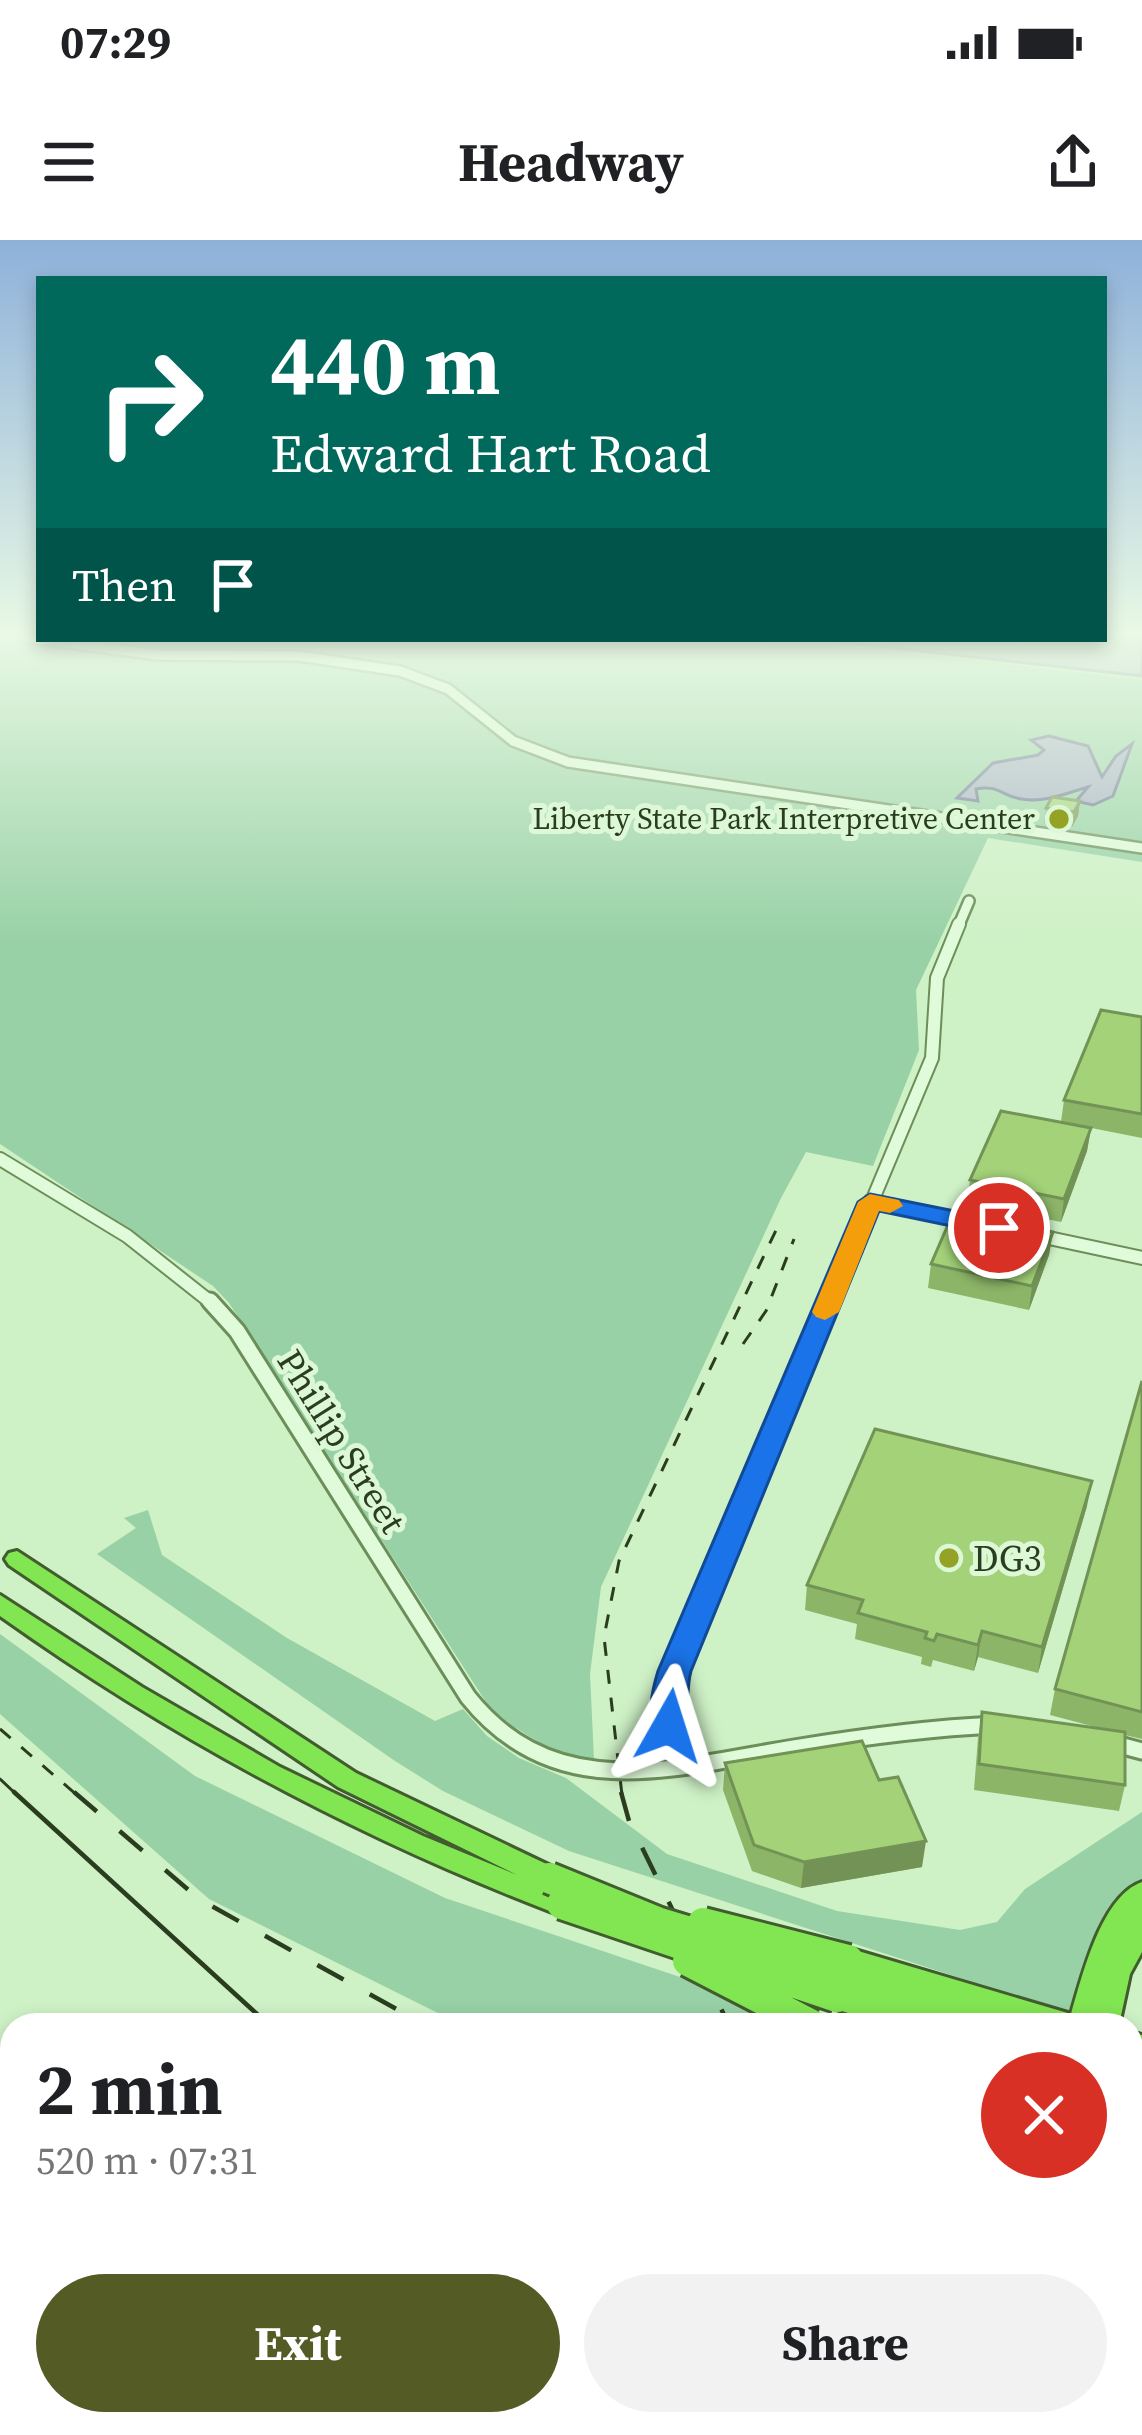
<!DOCTYPE html>
<html lang="en">
<head>
<meta charset="utf-8">
<style>
	:root { --surface:#fff; --page:#f2f2f2; --text:#202124; --muted:#757577; --accent:#545b24 }
	body { margin:0; font-family:"Source Serif 4",serif; background:var(--page); color:var(--text); height:100vh; display:flex; flex-direction:column; font-size:45px; white-space:nowrap }
	* { box-sizing:border-box; margin:0 }
	p { font-size:39px; color:var(--muted) }
	.icon { flex:none; width:66px; height:66px; fill:none; stroke:currentColor; stroke-width:2; stroke-linecap:round; stroke-linejoin:round }
	.map { position:relative; flex:1; overflow:hidden }
	.details { position:absolute; left:0px; top:1773px; width:1143px; height:423px; display:flex; flex-direction:column; background:var(--surface); border-radius:36px 36px 0 0; box-shadow:0 6px 18px #0003 }
	.details>* { flex:none }
	.guide { position:absolute; left:36px; top:36px; width:1071px; height:366px; border-radius:0px; box-shadow:0 6px 18px #0003; background:#00695c; color:#fff; overflow:hidden }
	.pin { position:absolute; display:grid; place-items:center; width:102px; height:102px; color:#fff; margin:-51px; border:6px solid #fff; border-radius:50%; box-shadow:0 3px 12px #0007 }
	.me { position:absolute; width:132px; margin:-66px; rotate:6deg; stroke-linejoin:round; filter:drop-shadow(0 0 9px #0008) }
	.turn { display:flex; align-items:center; gap:42px; height:252px; padding:0 36px; font-size:54px }
	.turn .icon { width:156px; height:156px; stroke-width:2.5 }
	.turn b { display:block; font-size:84px; line-height:102px }
	.then { display:flex; align-items:center; height:114px; padding:0 36px; background:#0003; gap:24px; font-size:45px }
	.round { display:grid; place-items:center; flex:none; width:126px; height:126px; border-radius:63px; background:var(--page) }
	.overview { display:flex; align-items:center; justify-content:space-between; height:204px; padding:0 36px }
	h1 { font-size:72px; font-weight:700; line-height:90px }
	.primary-button { display:flex; gap:24px; margin-top:auto; padding:24px 36px }
	.primary-button a { flex:1; height:138px; border-radius:72px; background:var(--accent); color:#fff; font-size:48px; font-weight:700; line-height:138px; text-align:center }
	.primary-button a+a { background:var(--page); color:var(--text) }
	.status { display:flex; justify-content:space-between; align-items:center; height:84px; padding:0 60px; background:var(--surface); direction:ltr }
	.status svg { height:33px; fill:currentColor }
	header { display:flex; justify-content:space-between; align-items:center; height:156px; padding:0 36px; background:var(--surface); font-size:54px; font-weight:700 }
	.map>svg:first-child { display:block }
	.green { fill:#98d1a5 }
	.sand { fill:#adefa1 }
	.water { fill:#a7adc5; stroke:#6d7294; stroke-width:3 }
	.lines { fill:none; stroke-linecap:round; stroke-linejoin:round }
	.minor-far3-casing { stroke:#6c8e5a; stroke-width:14 }
	.minor-far2-casing { stroke:#6c8e5a; stroke-width:16 }
	.minor-far1-casing { stroke:#6c8e5a; stroke-width:21 }
	.minor-casing { stroke:#6c8e5a; stroke-width:26 }
	.highway-casing { stroke:#415c2e; stroke-width:6 }
	.minor-far3 { stroke:#e0fbda; stroke-width:9 }
	.minor-far2 { stroke:#e0fbda; stroke-width:12 }
	.minor-far1 { stroke:#e0fbda; stroke-width:15 }
	.minor { stroke:#e0fbda; stroke-width:20 }
	.highway { fill:#82e552; fill-rule:evenodd }
	.tram-far1 { stroke:#2b3d1f; stroke-width:3 }
	.tram { stroke:#2b3d1f; stroke-width:4.5 }
	.rail-far1 { stroke:#2b3d1f; stroke-width:3; stroke-dasharray:14 14; stroke-linecap:butt }
	.rail { stroke:#2b3d1f; stroke-width:4.5; stroke-dasharray:30 30; stroke-linecap:butt }
	.highway-bridge-casing { stroke:#415c2e; stroke-width:36; stroke-linecap:butt }
	.highway-bridge { stroke:#82e552; stroke-width:30 }
	.wall { fill:#8cb568 }
	.shaded-wall { fill:#729355 }
	.building { fill:#a3d279; stroke:#729355; stroke-width:3 }
	.route { fill:#1a73e8; stroke:#114b97; stroke-width:3 }
	.slow { fill:#f59e0b }
	.poi-dot { fill:#94a225; stroke:#dcf8d6; stroke-width:4.5 }
	.labels { text-anchor:middle; stroke-width:10; stroke-linejoin:round; paint-order:stroke }
	.far-poi-label { font-size:30px; fill:#2b3d1f; stroke:#dcf8d6; text-anchor:end }
	.street-label { font-size:36px; fill:#2b3d1f; stroke:#dcf8d6 }
	.poi-label { font-size:36px; fill:#2b3d1f; stroke:#dcf8d6; text-anchor:start }
</style>
</head>
<body>
<div class="status"><b>07:29</b><svg viewBox="0 0 49 12"><path d="M0 12V9h3v3zM5 12V6h3v6zM10 12V3h3v9zM15 12V0h3v12zM26 1h20v11H26zM47 4h2v5h-2z"/></svg></div>
<header><svg class="icon" aria-label="menu" viewBox="0 0 24 24"><path d="M4 6h16M4 12h16M4 18h16"/></svg>Headway<svg class="icon" aria-label="share" viewBox="0 0 24 24"><path d="M12 15V3M7 8l5-5 5 5M5 13v7h14v-7"/></svg></header>
<div class="map">
<svg width="1142" height="2195" viewBox="0 0 1142 2195">
	<rect width="100%" height="100%" fill="#cef1c6"/>
	<path class="green" d="M 0,397 L 814,399 L 1142,436 L 1142,622 L 988,598 L 916,750 L 919,810 L 873,926 L 806,912 L 781,958 L 601,1347 L 590,1434 L 594,1520 L 552,1511 L 493,1473 L 229,1063 L 213,1046 L 0,904 Z
		M 148,1270 L 162,1315 L 287,1398 L 435,1481 L 463,1469 L 487,1496 L 519,1518 L 566,1538 L 667,1614 L 837,1671 L 960,1690 L 997,1682 L 1025,1649 L 1142,1572 L 1142,1639 L 1108,1670 L 1068,1773 L 569,1611 L 443,1551 L 395,1521 L 97,1314 L 136,1288 L 124,1278 Z
		M 0,1394 L 195,1536 L 445,1658 L 823,1785 L 462,1785 L 209,1659 L 0,1474 Z
		M 1131,2066 L 1142,2083 L 1142,2195 L 971,2195 L 957,2184 L 1131,2184 Z"/>
	<path class="sand" d="M 785,399 L 1142,436 L 1142,440 Z"/>
	<path class="water" d="M 1142,397 L 1142,436 L 814,399 L 1104,399 Z
		M 1049,496 L 1088,506 L 1102,537 L 1116,516 L 1132,504 L 1113,556 L 1093,565 L 1076,561 L 1088,547 C 1067,553 1045,563 1022,559 C 1003,557 998,544 976,549 L 978,561 L 957,558 L 993,523 L 1038,515 L 1044,510 L 1031,500 Z"/>
	<g class="lines">
		<defs>
			<path id="minor-far3" d="M 23,397 L 158,415 L 299,416 L 400,431 L 448,449 L 513,501 L 568,522 L 1142,608
				M 958,687 L 969,661"/>
			<path id="minor-far2" d="M 0,919 L 127,996 L 213,1064
				M 870,961 L 967,981
				M 1035,995 L 1142,1018
				M 829,1064 L 932,818 L 937,738 L 959,684"/>
			<path id="minor-far1" d="M 210,1061 L 237,1091 L 468,1457 C 556,1567 675,1527 794,1508 C 861,1497 928,1488 996,1485
				M 1112,1503 L 1142,1511
				M 680,1526 L 667,1469 L 674,1431 L 830,1061"/>
			<path id="minor" d="M 0,1869 L 12,1872
				M 468,2184 L 479,2195"/>
			<path id="highway" d="M 17,1311 L 356,1533 L 559,1630 L 563,1638 L 559,1646 L 552,1648 L 572,1656 L 576,1664 L 572,1672 L 562,1675 L 552,1672 C 355,1596 173,1499 0,1376 L 0,1355 L 142,1447 L 280,1527 L 423,1596 L 517,1635 L 338,1547 L 9,1325 L 5,1319 L 9,1313 Z
				M 1142,1642 L 1142,1712 L 1130,1734 L 1119,1785 L 1023,1785 L 999,1778 L 1003,1785 L 949,1785 L 936,1781 L 938,1785 L 884,1785 L 827,1766 L 822,1757 L 831,1747 L 825,1745 L 820,1736 L 825,1727 L 836,1724 L 834,1720 L 838,1712 L 848,1708 L 1071,1774 C 1082,1737 1101,1656 1142,1642 Z
				M 1131,1792 L 1142,1795 L 1142,1821 L 1133,1818 L 1142,1822 L 1142,1869 L 1131,1865 Z
				M 1131,1987 L 1142,1991 L 1142,2087 L 1131,2083 Z
				M 1131,2113 L 1142,2118 L 1142,2158 L 1131,2153 Z"/>
		</defs>
		<use href="#minor-far3" class="minor-far3-casing"/>
		<use href="#minor-far2" class="minor-far2-casing"/>
		<use href="#minor-far1" class="minor-far1-casing"/>
		<use href="#minor" class="minor-casing"/>
		<use href="#highway" class="highway-casing"/>
		<use href="#minor-far3" class="minor-far3"/>
		<use href="#minor-far2" class="minor-far2"/>
		<use href="#minor-far1" class="minor-far1"/>
		<use href="#minor" class="minor"/>
		<use href="#highway" class="highway"/>
		<path class="tram-far1" d="M 0,1539 L 17,1555"/>
		<path class="tram" d="M 14,1552 L 269,1785
			M 601,2184 L 610,2195"/>
		<path class="rail-far1" d="M 743,1104 L 766,1071 L 794,999
			M 0,1489 L 77,1555
			M 622,1555 L 604,1397 L 619,1321 L 778,986"/>
		<path class="rail" d="M 74,1552 L 199,1659 L 425,1785
			M 621,1552 L 629,1581 L 729,1785
			M 906,2184 L 919,2195
			M 954,2184 L 963,2195"/>
		<defs>
			<path id="highway-bridge" d="M 549,1638 L 657,1682 L 835,1736
				M 562,1664 L 837,1757
				M 703,1683 L 848,1720
				M 688,1721 L 812,1785"/>
		</defs>
		<use href="#highway-bridge" class="highway-bridge-casing"/>
		<use href="#highway-bridge" class="highway-bridge"/>
	</g>
	<path class="wall" d="M 1080,561 L 1078,576 L 1072,587 L 1044,583 L 1046,568 Z
		M 1142,777 L 1142,898 L 1061,882 L 1064,860 Z
		M 1091,888 L 1087,911 L 1061,982 L 967,963 L 970,940 Z
		M 1053,992 L 1049,1015 L 1029,1070 L 928,1048 L 931,1024 Z
		M 1142,1141 L 1142,1499 L 1125,1495 L 1125,1545 L 1119,1571 L 974,1550 L 978,1498 L 982,1472 L 1103,1489 L 1050,1475 L 1055,1449 Z
		M 1087,1266 L 1038,1433 L 978,1417 L 974,1431 L 933,1420 L 931,1427 L 921,1424 L 922,1417 L 855,1399 L 857,1384 L 805,1370 L 807,1345 Z
		M 725,1523 L 879,1540 L 922,1627 L 801,1648 L 752,1631 L 723,1550 Z"/>
	<path class="shaded-wall" d="M 1080,561 L 1078,576 L 1072,587 L 1074,572 Z
		M 1091,888 L 1087,911 L 1061,982 L 1064,959 Z
		M 1053,992 L 1049,1015 L 1029,1070 L 1032,1046 Z
		M 1092,1241 L 1087,1266 L 1038,1433 L 1042,1407 Z
		M 982,1391 L 978,1417 L 974,1431 L 978,1405 Z
		M 926,1601 L 922,1627 L 801,1648 L 804,1622 Z"/>
	<path class="building" d="M 1052,557 L 1080,561 L 1074,572 L 1046,568 Z
		M 1101,770 L 1142,777 L 1142,874 L 1064,860 Z
		M 1001,871 L 1091,888 L 1064,959 L 970,940 Z
		M 954,971 L 1053,992 L 1032,1046 L 931,1024 Z
		M 1142,1141 L 1142,1472 L 1055,1449 Z
		M 875,1189 L 1092,1241 L 1042,1407 L 982,1391 L 978,1405 L 937,1394 L 934,1401 L 925,1398 L 927,1392 L 858,1373 L 863,1360 L 807,1345 Z
		M 982,1472 L 1125,1492 L 1125,1545 L 979,1524 Z
		M 862,1501 L 879,1540 L 898,1537 L 926,1601 L 804,1622 L 754,1605 L 725,1523 Z"/>
	<linearGradient id="sky" x2="0" y2="1"><stop stop-color="#8eb1da"/><stop offset="0.56" stop-color="#e9f9e5"/><stop offset="1" stop-color="#e9f9e5" stop-opacity="0"/></linearGradient>
	<rect width="1142" height="705" fill="url(#sky)"/>
	<path class="route" d="M 870,954 L 999,980 L 1012,988 L 999,996 L 879,971 L 691,1431 C 685,1452 691,1478 681,1495 L 669,1499 L 657,1495 C 646,1476 652,1451 658,1431 L 858,962 Z"/>
	<path class="slow" d="M 870,954 L 899,960 L 903,966 L 890,973 L 879,971 L 839,1072 L 825,1080 L 816,1077 L 812,1072 L 858,962 Z"/>
	<g class="poi-dot">
		<circle cx="1059" cy="579" r="12"/>
		<circle cx="949" cy="1318" r="12"/>
	</g>
	<g class="labels">
		<g class="far-poi-label">
			<text x="1035" y="589">Liberty State Park Interpretive Center</text>
		</g>
		<g class="street-label">
			<text transform="translate(342 1201) rotate(58)" y="13">Phillip Street</text>
		</g>
		<g class="poi-label">
			<text x="973" y="1331">DG3</text>
		</g>
	</g>
</svg>
<div class="pin" style="left:999px;top:988px;background:#d93025"><svg class="icon" aria-label="arrive" viewBox="0 0 24 24"><path d="M6 21V4h12l-3 4 3 4H6"/></svg></div>
<svg class="me" style="left:669px;top:1486px" viewBox="-20 -20 40 40"><path d="M0-17L14 15 0 8-14 15z" fill="#1a73e8" stroke="#fff" stroke-width="4"/></svg>
<div class="guide">
<div class="turn"><svg class="icon" aria-label="right" viewBox="0 0 24 24"><path d="M7 20v-9h11M14 6l5 5-5 5"/></svg><div><b>440 m</b>Edward Hart Road</div></div>
<div class="then">Then<svg class="icon" aria-label="arrive" viewBox="0 0 24 24"><path d="M6 21V4h12l-3 4 3 4H6"/></svg></div>
</div>
<section class="details">
<div class="overview"><div><h1>2 min</h1><p>520 m · 07:31</p></div><a class="round" style="background:#d93025;color:#fff"><svg class="icon" aria-label="close" viewBox="0 0 24 24"><path d="M6 6l12 12M18 6L6 18"/></svg></a></div>
<div class="primary-button"><a>Exit</a><a>Share</a></div>
</section>
</div>
</body>
</html>
